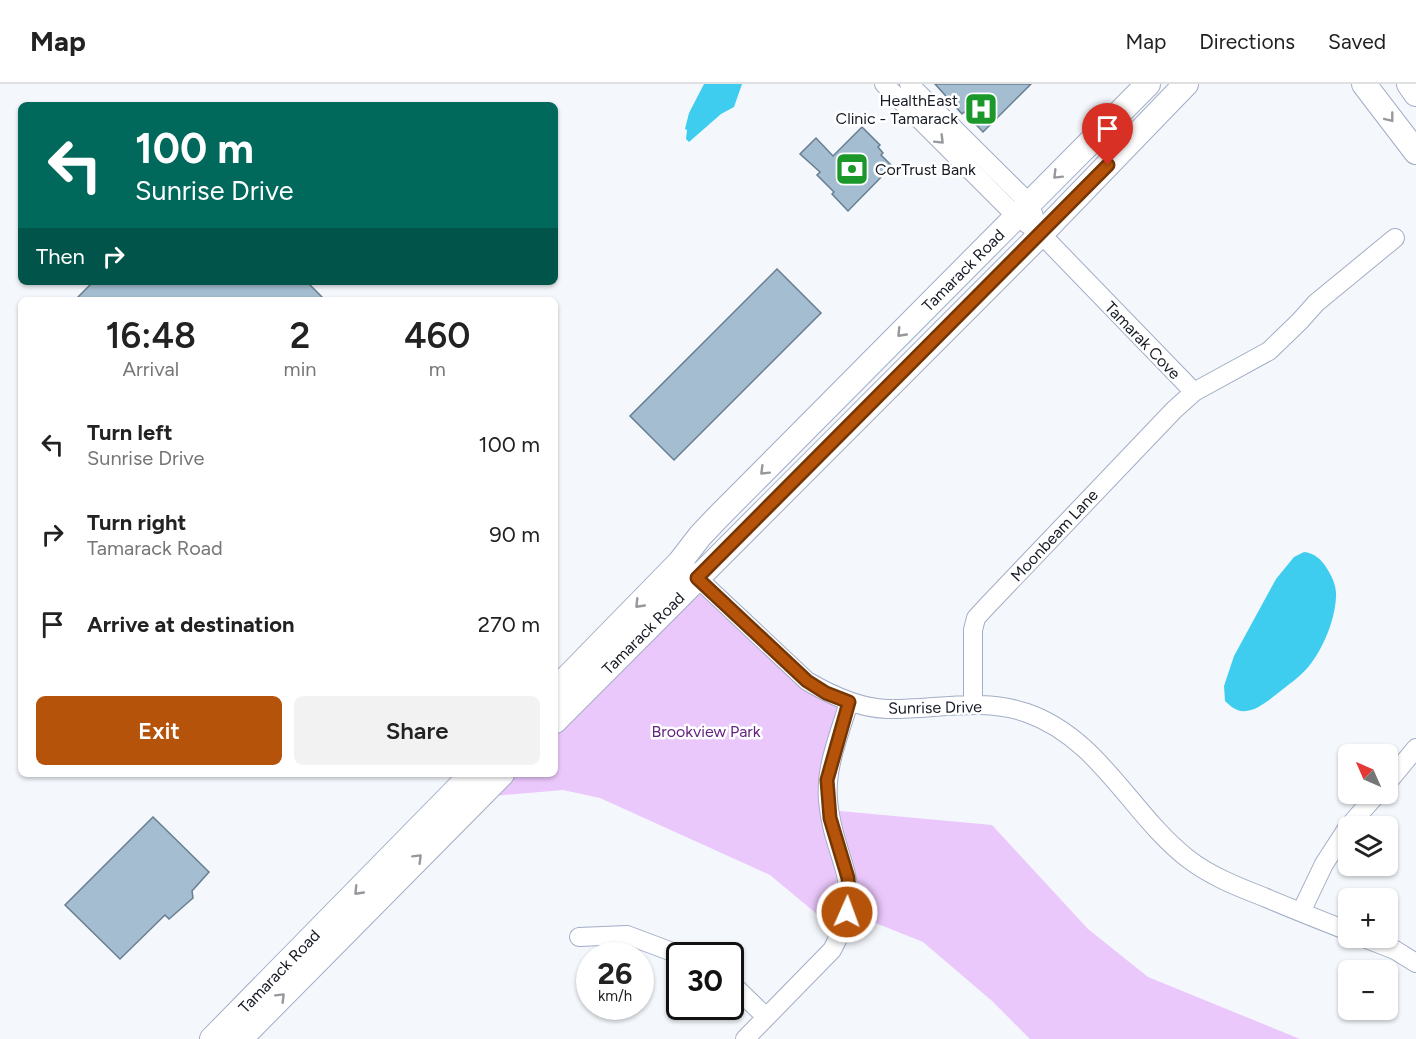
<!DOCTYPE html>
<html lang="en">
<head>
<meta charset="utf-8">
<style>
	:root { --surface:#fff; --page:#f2f2f2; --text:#222; --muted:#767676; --line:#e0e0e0; --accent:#b45309 }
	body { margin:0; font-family:Figtree,sans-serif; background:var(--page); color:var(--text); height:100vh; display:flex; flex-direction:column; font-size:22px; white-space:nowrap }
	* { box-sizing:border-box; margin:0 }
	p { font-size:20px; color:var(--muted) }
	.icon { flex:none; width:33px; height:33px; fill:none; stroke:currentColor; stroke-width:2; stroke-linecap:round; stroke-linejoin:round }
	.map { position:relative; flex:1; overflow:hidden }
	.details { position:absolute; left:18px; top:213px; width:540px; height:480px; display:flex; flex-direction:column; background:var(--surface); border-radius:9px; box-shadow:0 2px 4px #0004 }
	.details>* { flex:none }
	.banner { position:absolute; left:18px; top:18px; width:540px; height:183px; border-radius:9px; box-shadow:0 2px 4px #0004; background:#00695c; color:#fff; overflow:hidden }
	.needle { width:39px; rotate:315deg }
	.tools { position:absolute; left:1338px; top:660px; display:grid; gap:12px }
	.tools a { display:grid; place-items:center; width:60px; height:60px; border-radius:9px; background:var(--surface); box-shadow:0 2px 4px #0004; font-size:30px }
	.speed { position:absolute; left:576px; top:858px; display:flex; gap:12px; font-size:30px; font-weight:700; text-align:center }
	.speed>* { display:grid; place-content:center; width:78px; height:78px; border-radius:50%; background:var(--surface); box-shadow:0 2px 4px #0004; line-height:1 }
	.speed small { font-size:15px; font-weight:400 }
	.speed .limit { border:3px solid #111; border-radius:9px; background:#fff; color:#111 }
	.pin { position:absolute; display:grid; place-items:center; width:51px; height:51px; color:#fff; margin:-62px -26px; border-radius:50% 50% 50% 0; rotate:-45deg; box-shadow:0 0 6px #0007 }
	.pin .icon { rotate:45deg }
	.me { position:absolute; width:66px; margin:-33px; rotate:2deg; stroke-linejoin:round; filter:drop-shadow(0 0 4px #0008) }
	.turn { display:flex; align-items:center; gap:21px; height:126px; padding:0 18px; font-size:27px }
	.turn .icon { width:78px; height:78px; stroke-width:2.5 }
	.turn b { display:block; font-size:42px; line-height:51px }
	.then { display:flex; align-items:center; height:57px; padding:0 18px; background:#0003; gap:12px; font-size:22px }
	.eta { display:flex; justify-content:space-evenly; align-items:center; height:102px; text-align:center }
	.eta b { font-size:36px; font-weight:600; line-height:42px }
	.button { display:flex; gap:12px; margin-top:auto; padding:12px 18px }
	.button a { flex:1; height:69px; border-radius:9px; background:var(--accent); color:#fff; font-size:24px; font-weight:600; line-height:69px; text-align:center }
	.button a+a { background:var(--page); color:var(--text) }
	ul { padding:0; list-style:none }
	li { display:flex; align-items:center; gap:18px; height:90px; padding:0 18px }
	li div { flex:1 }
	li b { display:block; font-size:22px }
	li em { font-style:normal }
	header { display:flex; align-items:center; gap:36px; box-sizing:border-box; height:84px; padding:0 30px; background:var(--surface); border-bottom:2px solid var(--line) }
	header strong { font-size:28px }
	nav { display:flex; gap:33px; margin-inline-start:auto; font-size:21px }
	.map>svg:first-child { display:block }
	.green { fill:#ebc8fc }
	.water { fill:#3fcdef }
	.building { fill:#a4bdd0; stroke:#677e90; stroke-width:1.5 }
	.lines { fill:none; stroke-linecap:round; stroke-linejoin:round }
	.street-casing { stroke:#a2adc6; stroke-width:20 }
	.secondary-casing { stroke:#a2adc6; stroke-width:26 }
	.street { stroke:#fff; stroke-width:18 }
	.secondary { stroke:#fff; stroke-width:24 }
	.oneway { stroke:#96989c }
	.route-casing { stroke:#753606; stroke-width:15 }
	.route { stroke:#b45309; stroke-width:10 }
	.labels { text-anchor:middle; stroke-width:5; stroke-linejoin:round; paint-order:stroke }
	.poi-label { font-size:16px; fill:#161b24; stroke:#fff; text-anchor:end }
	.street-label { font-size:16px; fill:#161b24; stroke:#fff }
	.park-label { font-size:16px; fill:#652280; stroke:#fff }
</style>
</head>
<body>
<header>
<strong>Map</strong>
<nav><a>Map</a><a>Directions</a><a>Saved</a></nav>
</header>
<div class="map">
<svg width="1416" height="955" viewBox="0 0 1416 955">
	<rect width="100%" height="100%" fill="#f4f7fc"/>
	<path class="green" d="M 712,506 L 791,583 L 849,618 L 829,726 L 992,741 L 1088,845 L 1148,893 L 1300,955 L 1030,955 L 992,917 L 923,858 L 848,828 L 841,850 L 770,791 L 600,714 L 563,706 L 493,712 L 514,690 L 555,690 L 555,649 L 687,516 Z"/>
	<path class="water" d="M 704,0 L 742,0 L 734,23 L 721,30 L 689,58 L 686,55 L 687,46 L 685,45 L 689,29 Z
		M 1304,468 C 1314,469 1321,475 1326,483 C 1332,492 1337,503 1336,513 C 1335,536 1323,565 1309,582 C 1300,593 1288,601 1278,609 C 1268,617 1254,629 1241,627 C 1235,626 1229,621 1225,617 L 1224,602 L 1234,572 L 1276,495 L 1294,473 Z"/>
	<path class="building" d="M 935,0 L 1031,0 L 983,48 L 964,28 L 962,30 Z
		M 862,43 L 880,61 L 878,63 L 883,69 L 881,71 L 892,82 L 848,127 L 832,110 L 834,108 L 817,91 L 820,88 L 800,70 L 816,54 L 833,72 Z
		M 777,185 L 821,229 L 674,376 L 630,332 Z
		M 93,198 L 307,198 L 325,216 L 75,216 Z
		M 153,733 L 209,788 L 192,807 L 193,814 L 169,835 L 165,831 L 120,875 L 65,821 Z"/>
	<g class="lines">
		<defs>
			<path id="street" d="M 884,0 L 1016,132 L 1041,150 L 1194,308
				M 909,0 L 1029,119 L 1034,132
				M 690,487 L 807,597 C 831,611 858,624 887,625 C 934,626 982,613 1027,629 C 1099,654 1131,730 1187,774 C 1210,792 1238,803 1264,813 C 1292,825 1320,836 1348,847
				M 973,620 L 973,546 L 976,534 L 987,522 L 1174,326 L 1194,308 L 1269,267 L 1300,237 L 1316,219 L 1395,154
				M 1388,698 L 1416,664
				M 1349,742 L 1377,710
				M 1301,828 L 1324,780 L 1348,743
				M 579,853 L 627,851 L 683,872
				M 1364,854 L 1395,866 L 1416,879
				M 730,898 L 766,933
				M 745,955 L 832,866 C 869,799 833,779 828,716 C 825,683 840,649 849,618"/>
			<path id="secondary" d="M 1364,0 L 1416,68
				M 1409,0 L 1416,10
				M 555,606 L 680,478 L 700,452 L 717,434 L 1148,0
				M 555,637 L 1041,150 L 1186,0
				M 212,955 L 472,690
				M 240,955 L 502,690"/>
		</defs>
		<use href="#street" class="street-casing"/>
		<use href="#secondary" class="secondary-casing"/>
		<use href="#street" class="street"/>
		<use href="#secondary" class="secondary"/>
	</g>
	<defs><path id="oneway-chevron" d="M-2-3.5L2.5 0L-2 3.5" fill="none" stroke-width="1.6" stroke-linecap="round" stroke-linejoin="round" transform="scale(1.5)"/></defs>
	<g class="oneway">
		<use href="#oneway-chevron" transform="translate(1390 34) rotate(52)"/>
		<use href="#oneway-chevron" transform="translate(940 56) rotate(45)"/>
		<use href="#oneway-chevron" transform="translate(1057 91) rotate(135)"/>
		<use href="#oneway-chevron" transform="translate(901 249) rotate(134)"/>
		<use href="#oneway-chevron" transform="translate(764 387) rotate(135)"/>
		<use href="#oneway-chevron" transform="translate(639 520) rotate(134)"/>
		<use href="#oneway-chevron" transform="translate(418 774) rotate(-45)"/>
		<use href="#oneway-chevron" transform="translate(358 807) rotate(134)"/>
		<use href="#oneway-chevron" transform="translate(281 913) rotate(-45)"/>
	</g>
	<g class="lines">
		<defs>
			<path id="route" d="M 847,828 L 849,808 L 848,794 L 830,734 L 827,696 L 849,618 L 826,609 L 807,597 L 697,494 L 1108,81"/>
		</defs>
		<use href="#route" class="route-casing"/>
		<use href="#route" class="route"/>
	</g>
	<defs>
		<symbol id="hospital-square" viewBox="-11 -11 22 22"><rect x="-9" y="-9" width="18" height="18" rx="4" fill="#1c982b" stroke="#fff"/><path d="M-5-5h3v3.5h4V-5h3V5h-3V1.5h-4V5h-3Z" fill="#fff"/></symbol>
		<symbol id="bank-square" viewBox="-11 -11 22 22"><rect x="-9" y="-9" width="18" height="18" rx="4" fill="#1c982b" stroke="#fff"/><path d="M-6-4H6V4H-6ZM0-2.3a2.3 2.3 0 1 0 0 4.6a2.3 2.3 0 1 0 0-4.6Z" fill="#fff"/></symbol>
	</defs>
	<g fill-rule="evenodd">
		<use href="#hospital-square" x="962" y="6" width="38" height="38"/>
		<use href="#bank-square" x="833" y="66" width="38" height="38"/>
	</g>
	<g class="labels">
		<g class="poi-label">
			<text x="958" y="22">HealthEast<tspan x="958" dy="18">Clinic - Tamarack</tspan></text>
			<text x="875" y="91" text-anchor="start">CorTrust Bank</text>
		</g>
		<g class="street-label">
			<text transform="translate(963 186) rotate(-45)" y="6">Tamarack Road</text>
			<text transform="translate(1143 256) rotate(46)" y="6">Tamarak Cove</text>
			<text transform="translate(1054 451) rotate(-47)" y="6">Moonbeam Lane</text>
			<text transform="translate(643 549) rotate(-45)" y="6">Tamarack Road</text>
			<text transform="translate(935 623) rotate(-1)" y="6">Sunrise Drive</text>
			<text transform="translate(279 887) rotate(-46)" y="6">Tamarack Road</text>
		</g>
		<g class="park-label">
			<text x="706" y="653">Brookview Park</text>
		</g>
	</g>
</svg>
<div class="tools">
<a><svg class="needle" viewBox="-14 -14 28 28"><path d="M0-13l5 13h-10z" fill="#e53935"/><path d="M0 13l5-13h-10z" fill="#767676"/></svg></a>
<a><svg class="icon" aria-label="layers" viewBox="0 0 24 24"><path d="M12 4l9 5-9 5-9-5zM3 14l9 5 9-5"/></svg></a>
<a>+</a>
<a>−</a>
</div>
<div class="speed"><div>26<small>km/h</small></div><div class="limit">30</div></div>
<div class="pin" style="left:1108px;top:81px;background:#d93025"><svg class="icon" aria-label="arrive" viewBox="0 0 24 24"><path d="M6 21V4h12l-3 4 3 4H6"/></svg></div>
<svg class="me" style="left:847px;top:828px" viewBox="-20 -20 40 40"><circle r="17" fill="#b45309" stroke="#fff" stroke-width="3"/><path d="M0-11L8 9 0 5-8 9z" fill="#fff"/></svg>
<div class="banner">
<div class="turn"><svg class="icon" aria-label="left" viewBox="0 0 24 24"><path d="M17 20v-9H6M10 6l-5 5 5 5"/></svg><div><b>100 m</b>Sunrise Drive</div></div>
<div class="then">Then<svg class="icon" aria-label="right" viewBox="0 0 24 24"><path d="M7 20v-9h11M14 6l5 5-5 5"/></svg></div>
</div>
<section class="details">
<div class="eta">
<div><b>16:48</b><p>Arrival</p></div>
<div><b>2</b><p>min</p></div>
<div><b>460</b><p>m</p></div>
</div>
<ul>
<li><svg class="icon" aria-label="left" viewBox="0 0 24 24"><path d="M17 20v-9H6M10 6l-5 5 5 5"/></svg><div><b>Turn left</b><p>Sunrise Drive</p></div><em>100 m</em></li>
<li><svg class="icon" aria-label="right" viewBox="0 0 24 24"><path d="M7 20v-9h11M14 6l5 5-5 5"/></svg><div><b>Turn right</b><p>Tamarack Road</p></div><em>90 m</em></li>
<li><svg class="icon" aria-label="arrive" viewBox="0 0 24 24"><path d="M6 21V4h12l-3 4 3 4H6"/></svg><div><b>Arrive at destination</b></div><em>270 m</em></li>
</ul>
<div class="button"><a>Exit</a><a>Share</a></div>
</section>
</div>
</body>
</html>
